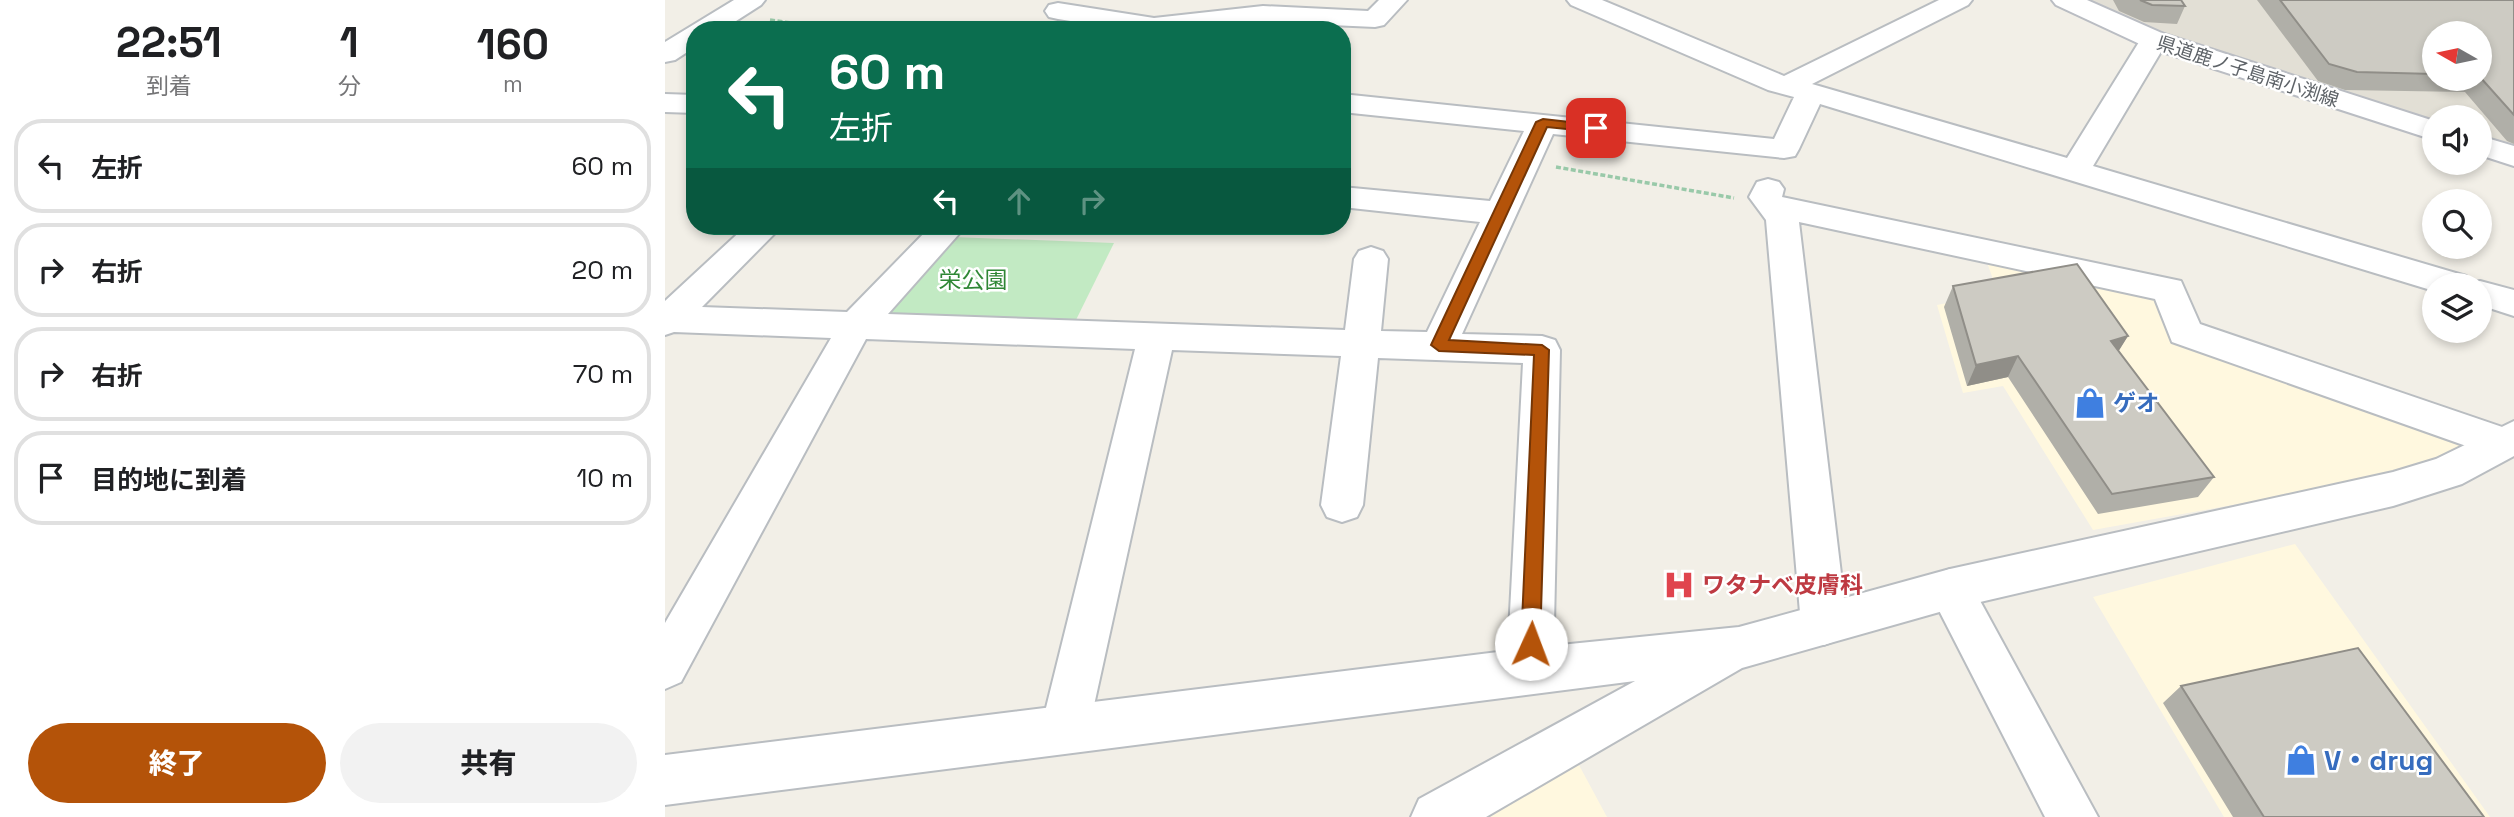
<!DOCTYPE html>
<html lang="ja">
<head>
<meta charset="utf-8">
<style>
	:root { --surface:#fff; --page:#f2f2f2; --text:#202124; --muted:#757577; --line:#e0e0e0; --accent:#b45309 }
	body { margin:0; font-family:"Space Grotesk","Noto Sans JP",sans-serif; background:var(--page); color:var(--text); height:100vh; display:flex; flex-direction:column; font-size:26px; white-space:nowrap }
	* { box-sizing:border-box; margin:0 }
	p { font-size:23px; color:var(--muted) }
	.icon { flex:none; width:38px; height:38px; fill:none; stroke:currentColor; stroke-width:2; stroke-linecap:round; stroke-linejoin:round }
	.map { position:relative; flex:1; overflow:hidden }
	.drawer { display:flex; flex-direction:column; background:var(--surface); width:665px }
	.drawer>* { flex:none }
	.hud { position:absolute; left:21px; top:21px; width:665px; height:214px; border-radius:28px; box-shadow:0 4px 10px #0003; background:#0b6e4f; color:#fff; overflow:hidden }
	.needle { width:46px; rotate:279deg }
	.controls { position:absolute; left:1757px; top:21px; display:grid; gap:14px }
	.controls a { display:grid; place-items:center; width:70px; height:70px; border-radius:50%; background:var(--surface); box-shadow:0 4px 10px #0003; font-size:35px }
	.pin { position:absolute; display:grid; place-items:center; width:60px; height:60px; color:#fff; margin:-30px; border-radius:14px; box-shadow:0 4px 10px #0006 }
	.me { position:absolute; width:77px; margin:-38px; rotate:2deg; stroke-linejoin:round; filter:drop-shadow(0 0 5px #0008) }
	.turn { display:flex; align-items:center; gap:24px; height:147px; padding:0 28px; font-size:32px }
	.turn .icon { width:91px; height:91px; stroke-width:2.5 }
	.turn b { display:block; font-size:49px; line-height:60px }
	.lanes { display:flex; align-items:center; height:66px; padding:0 28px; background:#0003; justify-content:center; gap:35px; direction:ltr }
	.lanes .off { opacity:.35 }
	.eta { display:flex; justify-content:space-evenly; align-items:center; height:119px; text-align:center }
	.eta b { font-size:42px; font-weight:800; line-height:49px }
	.button { display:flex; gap:14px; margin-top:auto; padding:14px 28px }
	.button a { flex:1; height:80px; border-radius:42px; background:var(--accent); color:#fff; font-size:28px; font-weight:800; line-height:80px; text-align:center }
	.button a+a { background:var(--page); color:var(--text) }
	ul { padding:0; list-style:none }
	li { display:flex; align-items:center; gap:21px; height:94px; margin:0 14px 10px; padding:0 14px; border:4px solid var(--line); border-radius:28px }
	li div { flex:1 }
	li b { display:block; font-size:26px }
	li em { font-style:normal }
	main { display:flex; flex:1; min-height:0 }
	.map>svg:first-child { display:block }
	.commercial { fill:#fff8df }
	.education { fill:#e2dfd5; fill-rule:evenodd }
	.green { fill:#c2eac3 }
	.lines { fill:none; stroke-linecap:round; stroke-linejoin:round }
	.minor-casing { stroke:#b9bdc1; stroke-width:4 }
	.tertiary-casing { stroke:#b9bdc1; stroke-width:4 }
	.secondary-casing { stroke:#babdc3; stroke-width:4 }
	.path { stroke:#99c9a9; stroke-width:3.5; stroke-dasharray:5 2.5; stroke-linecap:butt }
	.minor { fill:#fff; fill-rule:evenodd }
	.tertiary { fill:#fff; fill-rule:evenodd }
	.secondary { fill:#fff; fill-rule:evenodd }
	.wall { fill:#b0afa8; fill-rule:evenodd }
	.shaded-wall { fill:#908e88 }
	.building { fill:#cdcbc3; stroke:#908e88; stroke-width:2 }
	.route { fill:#b45309; stroke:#753606; stroke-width:2 }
	.labels { text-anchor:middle; stroke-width:5; stroke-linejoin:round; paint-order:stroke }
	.far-street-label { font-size:19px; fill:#5e6368; stroke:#fff }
	.park-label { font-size:23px; fill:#2f8735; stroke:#fff }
	.shop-label { font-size:23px; font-weight:bold; fill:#366cbe; stroke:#fff; text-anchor:start }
	.health-label { font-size:23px; font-weight:bold; fill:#be3a42; stroke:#fff; text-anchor:start }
	.near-shop-label { font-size:28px; font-weight:bold; fill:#366cbe; stroke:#fff; text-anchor:start }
</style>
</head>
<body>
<main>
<section class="drawer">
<div class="eta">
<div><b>22:51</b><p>到着</p></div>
<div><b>1</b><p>分</p></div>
<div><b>160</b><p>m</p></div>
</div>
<ul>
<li><svg class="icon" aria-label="left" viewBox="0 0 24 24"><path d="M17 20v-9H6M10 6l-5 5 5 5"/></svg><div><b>左折</b></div><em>60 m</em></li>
<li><svg class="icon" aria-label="right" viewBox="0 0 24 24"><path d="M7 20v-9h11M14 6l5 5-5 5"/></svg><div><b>右折</b></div><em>20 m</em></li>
<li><svg class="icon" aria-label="right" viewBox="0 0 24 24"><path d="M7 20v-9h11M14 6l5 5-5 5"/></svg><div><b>右折</b></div><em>70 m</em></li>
<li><svg class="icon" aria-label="arrive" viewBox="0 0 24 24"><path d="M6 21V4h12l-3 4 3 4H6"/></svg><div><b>目的地に到着</b></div><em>10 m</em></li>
</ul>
<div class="button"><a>終了</a><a>共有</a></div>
</section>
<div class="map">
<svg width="1849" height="817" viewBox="0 0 1849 817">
	<rect width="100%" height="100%" fill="#f2efe7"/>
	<path class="commercial" d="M 1320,257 L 1497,295 L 1513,337 L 1820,442 L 1752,472 L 1428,530 L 1338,386 L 1298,393 L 1272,305 L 1333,293 Z
		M 1630,544 L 1825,817 L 1559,817 L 1428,597 Z
		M 908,754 L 942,817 L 794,817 Z"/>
	<path class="education" d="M 1412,0 L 1849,0 L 1849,149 L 1815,138 L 1815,117 L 1769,117 L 1769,124 L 1491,36 ZM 1769,33 L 1815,33 L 1815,79 L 1769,79 Z"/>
	<path class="green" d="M 287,237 L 449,243 L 409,324 L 210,319 Z"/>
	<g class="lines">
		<defs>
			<path id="minor" d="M 69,0 L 100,0 L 96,5 L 57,30 L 30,30 L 30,47 L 10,60 L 0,62 L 0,42 Z
				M 714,0 L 742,0 L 719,25 L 710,27 L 598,22 L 527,30 L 462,30 L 393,19 L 384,17 L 380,11 L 384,5 L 393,3 L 489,18 L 598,6 L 703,11 Z
				M 902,0 L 937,0 L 1119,76 L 1274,0 L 1307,0 L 1303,5 L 1147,84 L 1402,158 L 1479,34 L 1489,32 L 1499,34 L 1503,40 L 1428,166 L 1801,276 L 1805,283 L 1815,281 L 1849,290 L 1849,316 L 1815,305 L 1815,285 L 1769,285 L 1769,291 L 1155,104 L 1134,149 L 1130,156 L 1119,158 L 888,134 L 797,334 L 877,336 L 890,340 L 895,350 L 888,670 L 881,685 L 865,692 L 849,685 L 842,670 L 858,363 L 713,358 L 698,505 L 692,517 L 677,522 L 662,517 L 656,505 L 676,356 L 507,350 L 424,728 L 417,745 L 400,752 L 383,745 L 376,728 L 470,349 L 201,339 L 16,682 L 0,689 L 0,623 L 166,338 L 9,332 L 0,335 L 0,301 L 81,226 L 117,226 L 37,307 L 182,312 L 266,226 L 301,226 L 223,314 L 680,330 L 689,259 L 694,251 L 706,247 L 718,251 L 723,259 L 716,331 L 762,332 L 815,222 L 677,207 L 677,187 L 825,201 L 859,131 L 677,112 L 677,94 L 1109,139 L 1129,97 L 1103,90 L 906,5 Z
				M 0,94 L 30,95 L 30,113 L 0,112 Z
				M 1103,179 L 1114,182 L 1119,189 L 1117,197 L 1516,281 L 1535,324 L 1849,431 L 1849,455 L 1838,459 L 1507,342 L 1490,299 L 1134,222 L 1182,624 L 1175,639 L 1159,645 L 1143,639 L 1136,624 L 1101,220 L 1084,197 L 1092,182 Z
				M 1285,569 L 1301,575 L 1433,817 L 1380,817 L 1263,589 L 1269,575 Z"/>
			<path id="tertiary" d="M 1849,421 L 1849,456 L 1797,484 L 1728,506 L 1285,609 L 1077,668 L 821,817 L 746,817 L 754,799 L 970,681 L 0,805 L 0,755 L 865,648 L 1074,627 L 1285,569 L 1728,472 L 1771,459 Z"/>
			<path id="secondary" d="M 1387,0 L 1422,0 L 1499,34 L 1769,121 L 1769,140 L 1479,46 L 1391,5 Z
				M 1815,136 L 1849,146 L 1849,166 L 1815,155 Z"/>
		</defs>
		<use href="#minor" class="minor-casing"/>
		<use href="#tertiary" class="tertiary-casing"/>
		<use href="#secondary" class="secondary-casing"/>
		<path class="path" d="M 105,20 L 175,30
			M 891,167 L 1069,198"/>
		<use href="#minor" class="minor"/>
		<use href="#tertiary" class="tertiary"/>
		<use href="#secondary" class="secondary"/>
	</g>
	<path class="wall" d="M 1448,0 L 1516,0 L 1520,6 L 1512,24 L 1479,22 L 1454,11 Z
		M 1592,0 L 1849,0 L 1849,144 L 1842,141 L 1800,92 L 1680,90 L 1653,81 ZM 1769,33 L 1815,33 L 1815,79 L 1769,79 Z
		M 1288,286 L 1463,336 L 1453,351 L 1549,477 L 1533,497 L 1433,514 L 1343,377 L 1302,386 L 1279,307 Z
		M 1516,686 L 1819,817 L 1568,817 L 1498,703 Z"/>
	<path class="shaded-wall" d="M 1463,336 L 1450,357 L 1446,341 Z
		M 1353,356 L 1343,377 L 1302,386 L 1311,365 Z"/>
	<path class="building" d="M 1475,0 L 1516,0 L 1520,6 L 1487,5 Z
		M 1615,0 L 1849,0 L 1849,115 L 1815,77 L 1815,33 L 1769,33 L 1769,74 L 1692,72 L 1664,64 Z
		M 1412,264 L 1463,336 L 1446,341 L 1549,477 L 1447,494 L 1353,356 L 1311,365 L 1288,286 Z
		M 1693,648 L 1819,817 L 1599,817 L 1516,686 Z"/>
	<path class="route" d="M 878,119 L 931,125 L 938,128 L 931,132 L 882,127 L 784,340 L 877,345 L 884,350 L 875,644 L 872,650 L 866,652 L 859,650 L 856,644 L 869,355 L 774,351 L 766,345 L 871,122 Z"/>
	<defs>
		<symbol id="shop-bare" viewBox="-9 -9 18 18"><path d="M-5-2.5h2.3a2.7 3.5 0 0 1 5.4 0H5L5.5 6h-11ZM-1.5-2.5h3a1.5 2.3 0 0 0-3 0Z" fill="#3f7fe0" stroke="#fff" stroke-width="2.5" paint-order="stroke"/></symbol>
		<symbol id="hospital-bare" viewBox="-9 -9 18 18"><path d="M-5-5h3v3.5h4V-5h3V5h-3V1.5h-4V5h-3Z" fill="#e0444e" stroke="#fff" stroke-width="2.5" paint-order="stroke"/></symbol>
	</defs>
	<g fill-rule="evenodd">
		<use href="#shop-bare" x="1403" y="381" width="44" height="44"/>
		<use href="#hospital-bare" x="992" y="563" width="44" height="44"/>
		<use href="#shop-bare" x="1614" y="738" width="44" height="44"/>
	</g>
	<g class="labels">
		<g class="far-street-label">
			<text transform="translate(1583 71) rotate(18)" y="7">県道鹿ノ子島南小渕線</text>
		</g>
		<g class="park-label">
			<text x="308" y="288">栄公園</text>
		</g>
		<g class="shop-label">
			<text x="1448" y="411">ゲオ</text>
		</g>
		<g class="health-label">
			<text x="1037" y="593">ワタナベ皮膚科</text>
		</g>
		<g class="near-shop-label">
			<text x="1659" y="770">V・drug</text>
		</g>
	</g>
</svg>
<div class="controls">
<a><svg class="needle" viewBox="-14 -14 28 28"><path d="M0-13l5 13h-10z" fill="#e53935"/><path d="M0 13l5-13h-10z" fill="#757577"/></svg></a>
<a><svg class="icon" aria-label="sound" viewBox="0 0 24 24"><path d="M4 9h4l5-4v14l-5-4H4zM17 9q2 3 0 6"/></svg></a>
<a><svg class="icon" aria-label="search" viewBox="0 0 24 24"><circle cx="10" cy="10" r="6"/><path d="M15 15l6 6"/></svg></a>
<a><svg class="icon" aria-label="layers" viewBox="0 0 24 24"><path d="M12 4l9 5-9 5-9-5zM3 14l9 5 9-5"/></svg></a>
</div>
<div class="pin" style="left:931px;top:128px;background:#d93025"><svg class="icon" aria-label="arrive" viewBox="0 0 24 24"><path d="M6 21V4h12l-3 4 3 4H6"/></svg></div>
<svg class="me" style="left:866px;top:644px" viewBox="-20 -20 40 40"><circle r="19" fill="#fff"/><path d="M0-13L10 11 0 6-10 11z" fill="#b45309"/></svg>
<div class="hud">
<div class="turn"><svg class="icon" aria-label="left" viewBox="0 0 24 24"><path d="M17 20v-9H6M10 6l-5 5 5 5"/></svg><div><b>60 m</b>左折</div></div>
<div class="lanes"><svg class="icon" aria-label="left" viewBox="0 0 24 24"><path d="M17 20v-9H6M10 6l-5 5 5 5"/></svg><svg class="icon off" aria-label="ahead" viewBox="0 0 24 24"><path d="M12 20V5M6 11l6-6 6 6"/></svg><svg class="icon off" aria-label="right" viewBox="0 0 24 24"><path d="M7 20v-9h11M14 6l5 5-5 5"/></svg></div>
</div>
</div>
</main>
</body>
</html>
